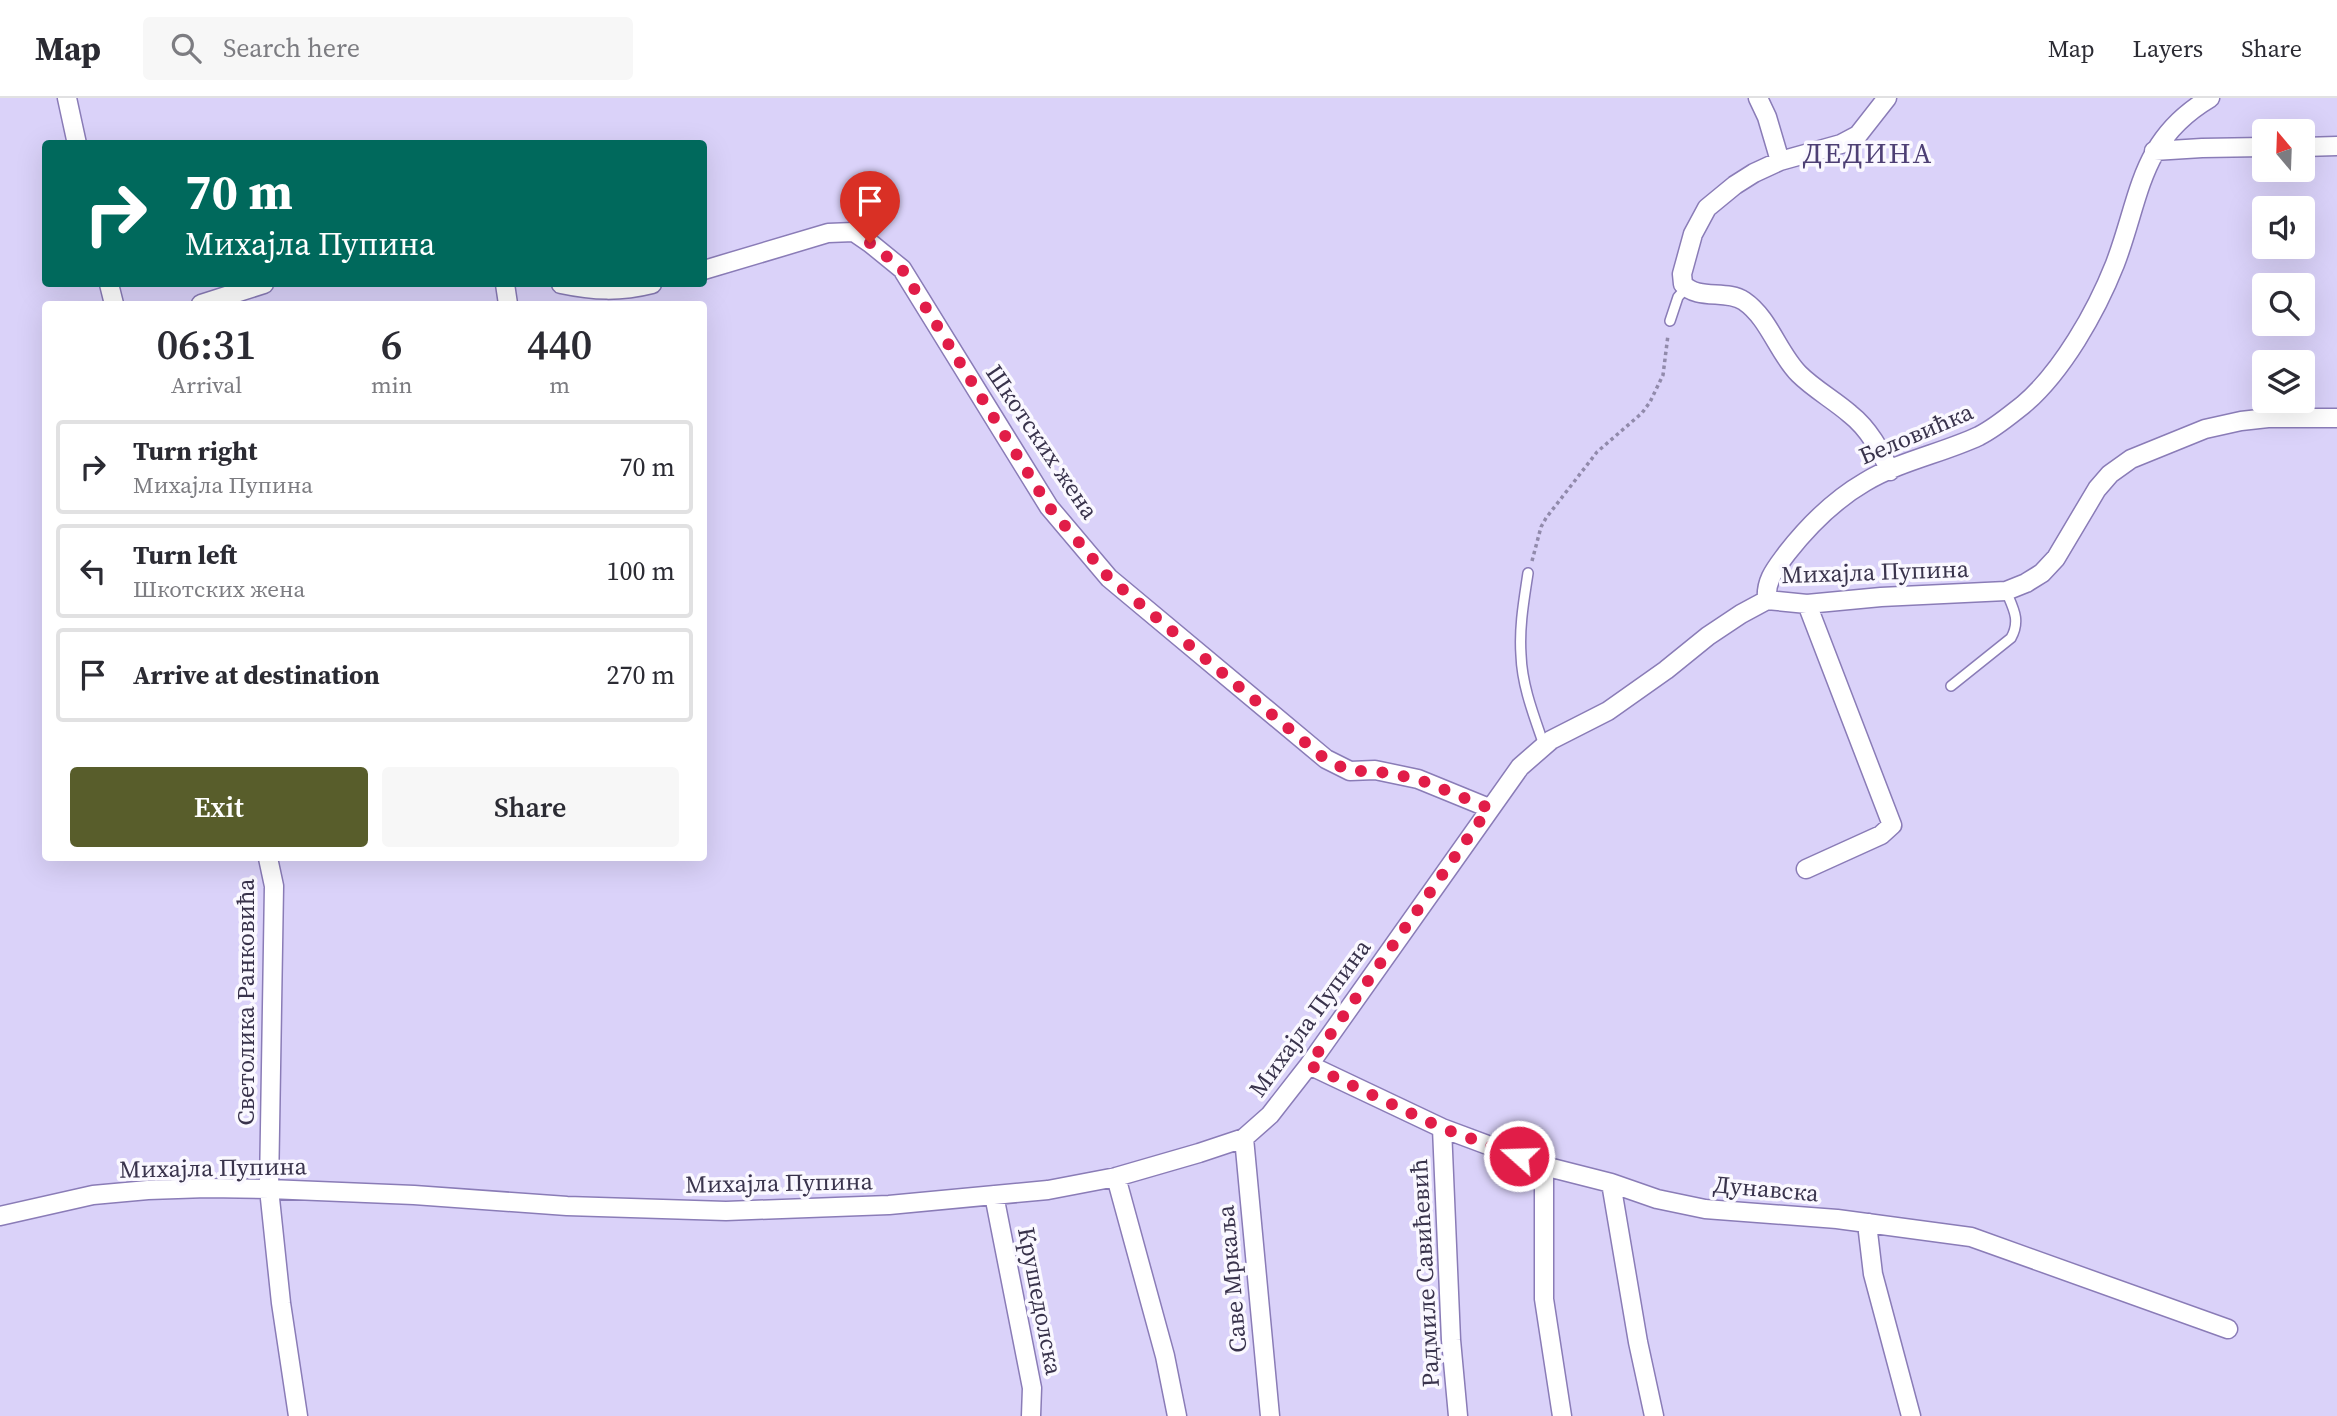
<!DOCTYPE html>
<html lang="en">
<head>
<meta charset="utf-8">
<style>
	:root { --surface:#fff; --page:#f7f7f7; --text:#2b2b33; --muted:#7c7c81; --line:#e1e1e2; --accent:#585d2b }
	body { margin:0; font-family:"Source Serif 4",serif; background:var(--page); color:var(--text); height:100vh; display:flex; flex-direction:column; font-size:26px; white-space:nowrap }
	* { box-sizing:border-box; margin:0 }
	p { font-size:23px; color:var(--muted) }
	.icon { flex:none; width:38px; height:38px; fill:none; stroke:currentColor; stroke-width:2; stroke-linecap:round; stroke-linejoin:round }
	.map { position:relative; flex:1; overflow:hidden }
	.details { position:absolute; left:42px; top:203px; width:665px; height:560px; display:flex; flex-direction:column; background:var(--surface); border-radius:7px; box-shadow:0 7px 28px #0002 }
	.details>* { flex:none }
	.hud { position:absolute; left:42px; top:42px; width:665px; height:147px; border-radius:7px; box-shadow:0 7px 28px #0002; background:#00695c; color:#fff; overflow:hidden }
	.needle { width:46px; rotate:341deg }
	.fabs { position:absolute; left:2252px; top:21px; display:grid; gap:14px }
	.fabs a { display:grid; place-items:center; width:63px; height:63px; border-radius:7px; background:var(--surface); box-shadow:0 7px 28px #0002; font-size:35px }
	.pin { position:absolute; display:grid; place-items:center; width:60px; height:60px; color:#fff; margin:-72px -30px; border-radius:50% 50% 50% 0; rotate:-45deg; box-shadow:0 0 7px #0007 }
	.pin .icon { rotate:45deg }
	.me { position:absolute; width:77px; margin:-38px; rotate:290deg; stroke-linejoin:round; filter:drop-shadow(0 0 5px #0008) }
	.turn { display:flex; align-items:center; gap:24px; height:147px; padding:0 28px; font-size:32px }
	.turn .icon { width:91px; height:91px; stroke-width:2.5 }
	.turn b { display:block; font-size:49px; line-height:60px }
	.eta { display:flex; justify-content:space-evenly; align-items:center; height:119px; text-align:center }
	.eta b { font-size:42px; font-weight:600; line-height:49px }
	.cta { display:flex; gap:14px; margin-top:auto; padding:14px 28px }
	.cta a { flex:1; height:80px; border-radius:7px; background:var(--accent); color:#fff; font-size:28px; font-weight:600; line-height:80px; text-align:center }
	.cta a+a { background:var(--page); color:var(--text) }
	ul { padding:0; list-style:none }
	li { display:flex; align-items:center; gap:21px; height:94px; margin:0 14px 10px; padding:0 14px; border:4px solid var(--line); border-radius:7px }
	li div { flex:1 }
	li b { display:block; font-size:26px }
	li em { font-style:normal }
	header { display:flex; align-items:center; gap:42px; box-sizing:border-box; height:98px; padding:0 35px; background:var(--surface); border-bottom:2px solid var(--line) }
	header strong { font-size:33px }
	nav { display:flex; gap:38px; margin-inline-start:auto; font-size:24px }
	.search { width:490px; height:63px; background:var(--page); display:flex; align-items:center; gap:18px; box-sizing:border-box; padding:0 24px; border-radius:7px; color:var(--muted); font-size:26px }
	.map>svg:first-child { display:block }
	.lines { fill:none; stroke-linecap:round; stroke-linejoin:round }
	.lane-casing { stroke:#8a7cb7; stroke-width:12 }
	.street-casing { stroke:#8a7cb7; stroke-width:21 }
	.path { stroke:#918aab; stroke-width:3.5; stroke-dasharray:3.5 3.5; stroke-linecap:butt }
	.lane { stroke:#fff; stroke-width:9 }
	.street { stroke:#fff; stroke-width:18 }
	.route { stroke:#e11d48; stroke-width:12; stroke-dasharray:0 21.6 }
	.labels { text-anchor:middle; stroke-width:7; stroke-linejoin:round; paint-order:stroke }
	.street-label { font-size:24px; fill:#39334c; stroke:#faf8ff }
	.quarter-label { font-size:28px; letter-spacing:2px; fill:#4d3f74; stroke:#faf8ff }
</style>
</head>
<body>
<header>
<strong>Map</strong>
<div class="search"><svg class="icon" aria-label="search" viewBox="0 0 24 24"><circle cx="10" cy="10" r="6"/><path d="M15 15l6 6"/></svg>Search here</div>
<nav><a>Map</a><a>Layers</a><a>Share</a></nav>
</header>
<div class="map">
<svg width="2337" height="1318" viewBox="0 0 2337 1318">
	<rect width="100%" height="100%" fill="#dad2f9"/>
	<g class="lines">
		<defs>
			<path id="lane" d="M 1670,223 L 1678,199 L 1686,190
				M 1528,475 C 1524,502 1519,529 1521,557 C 1522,588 1534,618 1544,647
				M 1951,588 L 2011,540 C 2021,522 2013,510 2006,493"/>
			<path id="street" d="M 67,0 L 77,46
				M 1758,0 L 1767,19 L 1780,63
				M 1887,0 L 1858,37 L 1841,46 L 1780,63 L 1754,75 L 1735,87 L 1707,110 L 1693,136 L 1682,176 L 1683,186 C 1698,203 1726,191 1744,203 C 1769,220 1778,255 1799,276 C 1814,291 1834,302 1850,316 C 1869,331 1880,352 1890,373
				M 2303,49 L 2337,48
				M 2154,53 L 2202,50 L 2264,49
				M 704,172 L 828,135 L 854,134 L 870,145 L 902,171 L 1049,409 L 1109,480 L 1326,661 L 1350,673 L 1375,672 L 1418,681 L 1489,710
				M 109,186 L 114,206
				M 505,186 L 508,206
				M 561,186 C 594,193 620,194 652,186
				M 201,206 L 264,186
				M 1767,502 C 1765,482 1776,470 1787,455 C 1809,427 1834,402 1865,384 C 1900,363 1943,355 1979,338 C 1995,330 2009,318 2023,307 C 2062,274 2096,214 2115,166 C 2141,98 2139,42 2210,0
				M 268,760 L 274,788 L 269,1091 L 281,1205 L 298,1318
				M 1806,771 L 1881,737 L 1892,727 L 1807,506
				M 1309,967 L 1442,1030 L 1544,1068 L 1611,1085 L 1657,1101 L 1705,1111 L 1837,1121 L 1971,1139 L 2228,1231
				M 1442,1030 L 1451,1242 L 1458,1318
				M 1244,1040 L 1270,1318
				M 1544,1068 L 1544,1201 L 1562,1318
				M 1116,1079 L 1165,1258 L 1177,1318
				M 1611,1085 L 1638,1244 L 1654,1318
				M 994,1097 L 1032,1290 L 1031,1318
				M 0,1118 L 93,1097 L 148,1092 L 207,1090 L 269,1091 L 414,1097 L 567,1108 L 726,1113 L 889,1107 L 1048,1092 L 1116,1079 L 1199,1055 L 1244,1040 L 1270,1017 L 1309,967 L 1520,669 L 1551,642 L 1608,613 L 1666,572 L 1708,538 L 1741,516 L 1767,502 L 1807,506 L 1881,499 L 2006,493 L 2026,485 L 2042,475 L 2056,460 L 2097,391 L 2110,376 L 2131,361 L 2205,331 L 2241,323 L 2268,320 L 2337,320
				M 1869,1125 L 1868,1134 L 1873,1176 L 1911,1318"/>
		</defs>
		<use href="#lane" class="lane-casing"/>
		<use href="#street" class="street-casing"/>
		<path class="path" d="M 1532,463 L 1541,429 L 1546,420 L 1597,354 L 1642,315 L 1650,304 L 1663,277 L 1668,237"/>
		<use href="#lane" class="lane"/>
		<use href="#street" class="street"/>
	</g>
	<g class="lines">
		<path class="route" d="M 870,145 L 902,171 L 1049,409 L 1109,480 L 1325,661 L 1350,673 L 1375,673 L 1418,681 L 1489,710 L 1309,967 L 1442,1030 L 1519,1058"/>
	</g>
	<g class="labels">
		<g class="street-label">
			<text transform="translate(1916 336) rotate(-23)" y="8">Беловићка</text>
			<text transform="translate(1042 344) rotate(56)" y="8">Шкотских жена</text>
			<text transform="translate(1875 474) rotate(-2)" y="8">Михајла Пупина</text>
			<text transform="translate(246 904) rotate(-90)" y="8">Светолика Ранковића</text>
			<text transform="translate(1310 920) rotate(-54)" y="8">Михајла Пупина</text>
			<text transform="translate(213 1070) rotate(-1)" y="8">Михајла Пупина</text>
			<text transform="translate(779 1085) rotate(-1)" y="8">Михајла Пупина</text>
			<text transform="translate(1766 1091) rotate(5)" y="8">Дунавска</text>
			<text transform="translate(1425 1175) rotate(-93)" y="8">Радмиле Савићевић</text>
			<text transform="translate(1232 1181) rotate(-95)" y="8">Саве Мркаља</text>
			<text transform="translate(1040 1203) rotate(79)" y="8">Крушедолска</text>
		</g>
		<g class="quarter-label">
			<text x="1868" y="65">ДЕДИНА</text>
		</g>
	</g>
</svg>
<div class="fabs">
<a><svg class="needle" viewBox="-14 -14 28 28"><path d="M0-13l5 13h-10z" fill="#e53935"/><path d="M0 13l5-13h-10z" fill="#7c7c81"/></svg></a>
<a><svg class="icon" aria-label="sound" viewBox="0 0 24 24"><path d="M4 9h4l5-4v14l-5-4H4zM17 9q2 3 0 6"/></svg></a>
<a><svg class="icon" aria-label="search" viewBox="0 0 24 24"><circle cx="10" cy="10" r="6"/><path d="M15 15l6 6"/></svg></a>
<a><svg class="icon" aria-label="layers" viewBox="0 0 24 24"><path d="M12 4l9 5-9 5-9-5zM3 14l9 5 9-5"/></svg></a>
</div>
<div class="pin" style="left:870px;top:145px;background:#d93025"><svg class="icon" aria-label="arrive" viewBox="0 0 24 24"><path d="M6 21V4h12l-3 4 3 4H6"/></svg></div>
<svg class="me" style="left:1519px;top:1058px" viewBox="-20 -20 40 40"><circle r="17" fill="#e11d48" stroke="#fff" stroke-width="3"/><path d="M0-11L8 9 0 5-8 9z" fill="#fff"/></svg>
<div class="hud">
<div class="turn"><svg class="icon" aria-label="right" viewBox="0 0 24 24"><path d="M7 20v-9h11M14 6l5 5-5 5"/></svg><div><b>70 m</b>Михајла Пупина</div></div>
</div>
<section class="details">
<div class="eta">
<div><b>06:31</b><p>Arrival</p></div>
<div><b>6</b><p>min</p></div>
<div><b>440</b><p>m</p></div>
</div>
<ul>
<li><svg class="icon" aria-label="right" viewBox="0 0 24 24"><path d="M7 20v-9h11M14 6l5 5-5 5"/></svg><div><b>Turn right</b><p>Михајла Пупина</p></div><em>70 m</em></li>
<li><svg class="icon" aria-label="left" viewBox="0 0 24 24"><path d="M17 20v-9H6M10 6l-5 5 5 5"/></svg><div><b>Turn left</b><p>Шкотских жена</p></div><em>100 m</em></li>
<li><svg class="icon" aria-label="arrive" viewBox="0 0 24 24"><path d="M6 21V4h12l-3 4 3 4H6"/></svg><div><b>Arrive at destination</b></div><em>270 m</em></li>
</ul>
<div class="cta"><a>Exit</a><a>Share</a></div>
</section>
</div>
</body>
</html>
